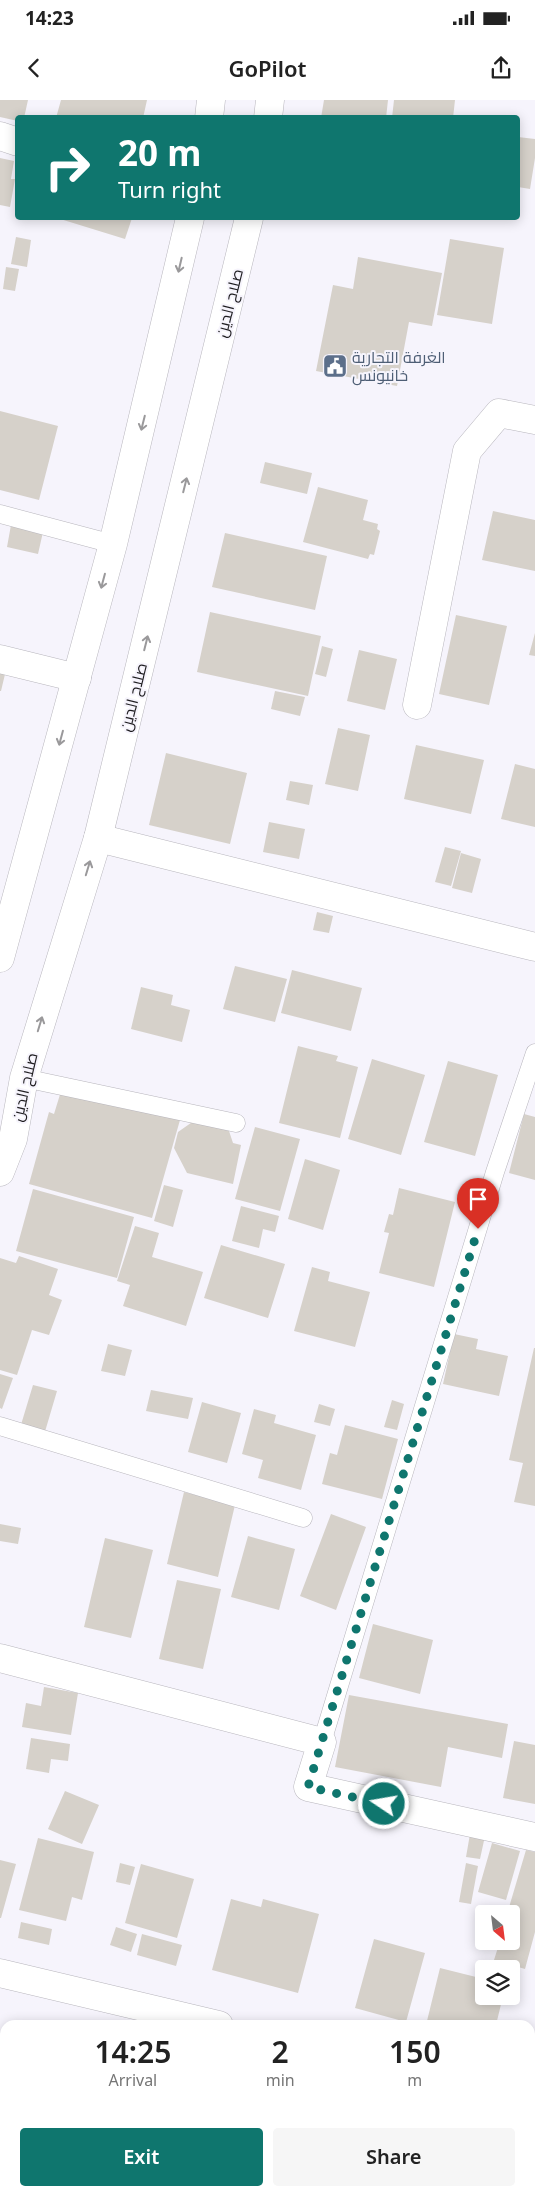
<!DOCTYPE html>
<html lang="en">
<head>
<meta charset="utf-8">
<style>
	:root { --surface:#fff; --page:#f6f6f6; --text:#222; --muted:#767676; --accent:#0f766e }
	body { margin:0; font-family:"Noto Sans",Cairo,sans-serif; background:var(--page); color:var(--text); height:100vh; display:flex; flex-direction:column; font-size:19px; white-space:nowrap }
	* { box-sizing:border-box; margin:0 }
	p { font-size:16px; color:var(--muted) }
	.icon { flex:none; width:28px; height:28px; fill:none; stroke:currentColor; stroke-width:2; stroke-linecap:round; stroke-linejoin:round }
	.map { position:relative; flex:1; overflow:hidden }
	.panel { position:absolute; left:0px; top:1920px; width:535px; height:176px; display:flex; flex-direction:column; background:var(--surface); border-radius:15px 15px 0 0; box-shadow:0 2px 12px #0003 }
	.panel>* { flex:none }
	.guide { position:absolute; left:15px; top:15px; width:505px; height:105px; border-radius:5px; box-shadow:0 2px 12px #0003; background:#0f766e; color:#fff; overflow:hidden }
	.needle { width:32px; rotate:152deg }
	.fabs { position:absolute; left:475px; top:1805px; display:grid; gap:10px }
	.fabs a { display:grid; place-items:center; width:45px; height:45px; border-radius:5px; background:var(--surface); box-shadow:0 2px 12px #0003; font-size:25px }
	.pin { position:absolute; display:grid; place-items:center; width:42px; height:42px; color:#fff; margin:-51px -21px; border-radius:50% 50% 50% 0; rotate:-45deg; box-shadow:0 0 5px #0007 }
	.pin .icon { rotate:45deg }
	.me { position:absolute; width:55px; margin:-28px; rotate:282deg; stroke-linejoin:round; filter:drop-shadow(0 0 4px #0008) }
	.turn { display:flex; align-items:center; gap:18px; height:105px; padding:0 20px; font-size:22px }
	.turn .icon { width:65px; height:65px; stroke-width:2.5 }
	.turn b { display:block; font-size:35px; line-height:42px }
	.eta { display:flex; justify-content:space-evenly; align-items:center; height:85px; text-align:center }
	.eta b { font-size:30px; font-weight:600; line-height:35px }
	.action { display:flex; gap:10px; margin-top:auto; padding:10px 20px }
	.action a { flex:1; height:58px; border-radius:5px; background:var(--accent); color:#fff; font-size:20px; font-weight:600; line-height:58px; text-align:center }
	.action a+a { background:var(--page); color:var(--text) }
	.status { display:flex; justify-content:space-between; align-items:center; height:35px; padding:0 25px; background:var(--surface); direction:ltr }
	.status svg { height:14px; fill:currentColor }
	header { display:flex; justify-content:space-between; align-items:center; height:65px; padding:0 20px; background:var(--surface); font-size:22px; font-weight:600 }
	.map>svg:first-child { display:block }
	.building { fill:#d6d1ca }
	.lines { fill:none; stroke-linecap:round; stroke-linejoin:round }
	.service-casing { stroke:#b8b6bd; stroke-width:19 }
	.minor-casing { stroke:#b8b6bd; stroke-width:29 }
	.secondary-casing { stroke:#b8b6bd; stroke-width:29 }
	.trunk-casing { stroke:#b8b6bd; stroke-width:29 }
	.service { stroke:#fff; stroke-width:18 }
	.minor { stroke:#fff; stroke-width:28 }
	.secondary { stroke:#fff; stroke-width:28 }
	.trunk { stroke:#fff; stroke-width:28 }
	.oneway { stroke:#9a999b }
	.route { stroke:#0f766e; stroke-width:9; stroke-dasharray:0 16.2 }
	.labels { text-anchor:middle; stroke-width:4; stroke-linejoin:round; paint-order:stroke }
	.street-label { font-size:16px; fill:#1e1d20; stroke:#f6f4fc }
	.service-label { font-size:16px; fill:#4e5e75; stroke:#f6f4fc; text-anchor:start }
</style>
</head>
<body>
<div class="status"><b>14:23</b><svg viewBox="0 0 49 12"><path d="M0 12V9h3v3zM5 12V6h3v6zM10 12V3h3v9zM15 12V0h3v12zM26 1h20v11H26zM47 4h2v5h-2z"/></svg></div>
<header><svg class="icon" aria-label="back" viewBox="0 0 24 24"><path d="M15 5l-7 7 7 7"/></svg>GoPilot<svg class="icon" aria-label="share" viewBox="0 0 24 24"><path d="M12 15V3M7 8l5-5 5 5M5 13v7h14v-7"/></svg></header>
<div class="map">
<svg width="535" height="2096" viewBox="0 0 535 2096">
	<rect width="100%" height="100%" fill="#f6f4fc"/>
	<path class="building" d="M 0,0 L 28,0 L 24,18 L 18,18 L 18,21 L 0,17 Z
		M 61,0 L 147,0 L 143,18 L 56,18 Z
		M 324,0 L 388,0 L 386,18 L 321,18 Z
		M 394,0 L 455,0 L 453,18 L 392,18 Z
		M 518,37 L 535,39 L 535,58 L 530,89 L 518,87 Z
		M 0,58 L 14,61 L 11,79 L 15,79 L 10,107 L 0,105 Z
		M 57,118 L 132,118 L 125,139 Z
		M 16,137 L 31,140 L 27,167 L 11,164 Z
		M 450,139 L 504,148 L 492,224 L 437,215 Z
		M 358,157 L 442,173 L 432,226 L 409,222 L 397,286 L 316,271 L 333,185 L 353,189 Z
		M 6,167 L 19,169 L 15,191 L 3,189 Z
		M 0,311 L 58,326 L 39,400 L 0,390 Z
		M 265,362 L 312,373 L 307,394 L 260,383 Z
		M 318,387 L 368,400 L 363,420 L 378,424 L 377,429 L 380,431 L 374,455 L 370,454 L 368,459 L 303,442 Z
		M 493,411 L 535,420 L 535,471 L 482,460 Z
		M 11,425 L 43,432 L 38,454 L 7,447 Z
		M 225,433 L 327,456 L 315,510 L 212,487 Z
		M 210,512 L 321,536 L 308,596 L 197,572 Z
		M 456,515 L 507,526 L 489,605 L 439,594 Z
		M 535,533 L 535,556 L 529,555 Z
		M 322,546 L 333,549 L 326,577 L 315,574 Z
		M 359,550 L 397,559 L 385,610 L 347,601 Z
		M 0,568 L 6,570 L 1,591 L 0,591 Z
		M 275,591 L 305,597 L 300,616 L 271,609 Z
		M 338,628 L 370,635 L 358,691 L 325,684 Z
		M 416,645 L 484,660 L 471,714 L 404,699 Z
		M 166,653 L 247,673 L 230,744 L 149,725 Z
		M 515,664 L 535,669 L 535,727 L 501,719 Z
		M 290,681 L 313,685 L 309,705 L 286,700 Z
		M 269,722 L 305,729 L 299,759 L 263,752 Z
		M 445,747 L 461,751 L 451,786 L 435,782 Z
		M 461,753 L 481,759 L 472,793 L 452,788 Z
		M 317,812 L 333,816 L 329,833 L 313,830 Z
		M 235,866 L 287,879 L 275,922 L 223,909 Z
		M 292,870 L 362,888 L 351,931 L 281,913 Z
		M 141,887 L 173,895 L 171,905 L 190,910 L 182,942 L 131,929 Z
		M 298,946 L 338,956 L 336,961 L 358,967 L 340,1038 L 279,1023 Z
		M 372,959 L 425,975 L 401,1055 L 348,1039 Z
		M 448,961 L 498,975 L 475,1056 L 424,1042 Z
		M 62,988 L 180,1020 L 152,1118 L 29,1084 L 49,1012 L 54,1014 Z
		M 524,1014 L 535,1017 L 535,1080 L 509,1073 Z
		M 198,1018 L 227,1025 L 233,1043 L 241,1045 L 233,1084 L 187,1073 L 174,1048 L 178,1032 Z
		M 255,1027 L 300,1039 L 280,1111 L 235,1099 Z
		M 305,1059 L 340,1070 L 323,1130 L 288,1119 Z
		M 164,1085 L 183,1090 L 173,1127 L 154,1121 Z
		M 399,1088 L 455,1102 L 434,1187 L 379,1173 L 389,1133 L 384,1132 L 389,1114 L 393,1115 Z
		M 33,1089 L 134,1117 L 117,1178 L 16,1151 Z
		M 241,1106 L 279,1116 L 275,1132 L 263,1129 L 259,1148 L 232,1141 Z
		M 135,1126 L 159,1133 L 152,1157 L 203,1172 L 186,1226 L 123,1206 L 130,1185 L 117,1181 Z
		M 221,1145 L 285,1164 L 268,1218 L 204,1198 Z
		M 19,1156 L 58,1169 L 49,1195 L 62,1200 L 49,1235 L 32,1230 L 17,1275 L 0,1270 L 0,1158 L 16,1163 Z
		M 312,1167 L 330,1172 L 328,1181 L 370,1192 L 355,1247 L 294,1231 Z
		M 454,1234 L 478,1239 L 476,1249 L 508,1256 L 499,1296 L 443,1284 Z
		M 108,1244 L 132,1250 L 125,1276 L 101,1271 Z
		M 534,1248 L 535,1248 L 535,1406 L 514,1402 L 523,1363 L 509,1360 Z
		M 0,1274 L 13,1278 L 2,1309 L 0,1308 Z
		M 33,1285 L 57,1291 L 44,1335 L 20,1328 Z
		M 151,1290 L 193,1298 L 188,1319 L 146,1311 Z
		M 392,1300 L 404,1304 L 397,1330 L 384,1327 Z
		M 202,1302 L 241,1313 L 227,1363 L 188,1352 Z
		M 319,1304 L 335,1309 L 330,1326 L 314,1322 Z
		M 254,1309 L 276,1315 L 274,1323 L 316,1335 L 301,1390 L 258,1378 L 263,1360 L 242,1354 Z
		M 345,1325 L 398,1339 L 382,1399 L 322,1384 L 330,1353 L 337,1355 Z
		M 184,1392 L 235,1405 L 218,1477 L 167,1464 Z
		M 331,1414 L 366,1427 L 336,1510 L 300,1496 Z
		M 0,1424 L 21,1428 L 18,1444 L 0,1441 Z
		M 248,1436 L 295,1449 L 279,1510 L 231,1497 Z
		M 105,1438 L 153,1450 L 131,1538 L 84,1527 Z
		M 177,1480 L 221,1489 L 203,1569 L 159,1559 Z
		M 373,1524 L 433,1540 L 420,1594 L 359,1578 Z
		M 44,1587 L 78,1593 L 71,1635 L 22,1627 L 26,1603 L 41,1606 Z
		M 349,1595 L 508,1624 L 502,1658 L 448,1647 L 441,1687 L 335,1667 Z
		M 31,1638 L 70,1644 L 68,1661 L 51,1659 L 49,1673 L 26,1669 Z
		M 514,1641 L 535,1645 L 535,1704 L 503,1698 Z
		M 65,1691 L 99,1705 L 82,1744 L 48,1729 Z
		M 470,1734 L 485,1736 L 480,1759 L 466,1757 Z
		M 38,1738 L 94,1752 L 82,1800 L 72,1797 L 66,1821 L 19,1810 Z
		M 492,1743 L 520,1751 L 506,1800 L 478,1792 Z
		M 526,1750 L 535,1752 L 535,1832 L 525,1869 L 494,1860 L 500,1841 L 511,1841 L 511,1814 L 507,1814 Z
		M 0,1760 L 16,1764 L 1,1818 L 0,1818 Z
		M 120,1763 L 135,1767 L 130,1785 L 116,1782 Z
		M 466,1763 L 478,1766 L 471,1804 L 459,1802 Z
		M 141,1764 L 194,1779 L 177,1838 L 125,1823 Z
		M 231,1799 L 261,1807 L 263,1799 L 319,1814 L 298,1893 L 212,1870 Z
		M 21,1822 L 52,1829 L 49,1845 L 18,1838 Z
		M 116,1827 L 137,1834 L 131,1852 L 110,1845 Z
		M 142,1834 L 182,1845 L 176,1866 L 137,1855 Z
		M 374,1839 L 425,1853 L 406,1922 L 355,1908 Z
		M 440,1868 L 484,1879 L 484,1896 L 503,1896 L 496,1925 L 426,1925 Z
		M 5,1963 L 5,2064 L 0,2063 L 0,1979 Z
		M 0,2080 L 5,2082 L 5,2091 L 40,2091 L 38,2096 L 0,2096 Z
		M 530,2081 L 535,2082 L 535,2096 L 515,2096 L 517,2091 L 530,2091 Z
		M 128,2091 L 126,2096 L 98,2096 L 85,2092 Z
		M 249,2091 L 259,2091 L 274,2096 L 247,2096 Z
		M 446,2091 L 509,2091 L 507,2096 L 445,2096 Z"/>
	<g class="lines">
		<defs>
			<path id="service" d="M 0,414 L 113,444
				M 24,978 L 236,1023
				M 0,1326 L 303,1418
				M 322,1642 L 495,1072 L 535,953"/>
			<path id="minor" d="M 0,36 L 18,42
				M 0,559 L 77,578
				M 417,605 L 467,351 L 499,313 L 535,320
				M 98,738 L 535,847
				M 0,1558 L 322,1642 L 308,1687 L 535,1737"/>
			<path id="secondary" d="M 0,1873 L 219,1925
				M 530,1999 L 535,2000"/>
			<path id="trunk" d="M 209,18 L 211,0
				M 268,18 L 270,0
				M 0,858 L 113,444 L 190,118
				M 0,1072 L 13,1039 L 24,978 L 98,738 L 249,118"/>
		</defs>
		<use href="#service" class="service-casing"/>
		<use href="#minor" class="minor-casing"/>
		<use href="#secondary" class="secondary-casing"/>
		<use href="#trunk" class="trunk-casing"/>
		<use href="#service" class="service"/>
		<use href="#minor" class="minor"/>
		<use href="#secondary" class="secondary"/>
		<use href="#trunk" class="trunk"/>
	</g>
	<defs><path id="oneway-shaft" d="M-6 0H5M1.5-3L5.5 0L1.5 3" fill="none" stroke-width="1.6" stroke-linecap="round" stroke-linejoin="round" transform="scale(1.25)"/></defs>
	<g class="oneway">
		<use href="#oneway-shaft" transform="translate(180 165) rotate(103)"/>
		<use href="#oneway-shaft" transform="translate(143 323) rotate(104)"/>
		<use href="#oneway-shaft" transform="translate(185 385) rotate(-76)"/>
		<use href="#oneway-shaft" transform="translate(103 481) rotate(105)"/>
		<use href="#oneway-shaft" transform="translate(146 543) rotate(-76)"/>
		<use href="#oneway-shaft" transform="translate(61 638) rotate(105)"/>
		<use href="#oneway-shaft" transform="translate(88 768) rotate(-73)"/>
		<use href="#oneway-shaft" transform="translate(40 924) rotate(-73)"/>
	</g>
	<g class="lines">
		<path class="route" d="M 384,1704 L 308,1687 L 478,1129"/>
	</g>
	<defs>
		<symbol id="civic-square" viewBox="-11 -11 22 22"><rect x="-9" y="-9" width="18" height="18" rx="4" fill="#5c6f8a" stroke="#f6f4fc"/><path d="M-.6-6.5H3V-4.5H.6V-3L4-1V1h2V6H-6V1h2V-1L-.6-3ZM-1.2 2.5V6h2.4V2.5Z" fill="#fff"/></symbol>
	</defs>
	<g fill-rule="evenodd">
		<use href="#civic-square" x="321" y="252" width="28" height="28"/>
	</g>
	<g class="labels">
		<g class="street-label">
			<text transform="translate(229 203) rotate(-76)" y="6">صلاح الدين</text>
			<text transform="translate(133 597) rotate(-76)" y="6">صلاح الدين</text>
			<text transform="translate(24 987) rotate(-77)" y="6">صلاح الدين</text>
		</g>
		<g class="service-label">
			<text x="352" y="263">الغرفة التجارية<tspan x="352" dy="18">خانيونس</tspan></text>
		</g>
	</g>
</svg>
<div class="fabs">
<a><svg class="needle" viewBox="-14 -14 28 28"><path d="M0-13l5 13h-10z" fill="#e53935"/><path d="M0 13l5-13h-10z" fill="#767676"/></svg></a>
<a><svg class="icon" aria-label="layers" viewBox="0 0 24 24"><path d="M12 4l9 5-9 5-9-5zM3 14l9 5 9-5"/></svg></a>
</div>
<div class="pin" style="left:478px;top:1129px;background:#d93025"><svg class="icon" aria-label="arrive" viewBox="0 0 24 24"><path d="M6 21V4h12l-3 4 3 4H6"/></svg></div>
<svg class="me" style="left:384px;top:1704px" viewBox="-20 -20 40 40"><circle r="17" fill="#0f766e" stroke="#fff" stroke-width="3"/><path d="M0-11L8 9 0 5-8 9z" fill="#fff"/></svg>
<div class="guide">
<div class="turn"><svg class="icon" aria-label="right" viewBox="0 0 24 24"><path d="M7 20v-9h11M14 6l5 5-5 5"/></svg><div><b>20 m</b>Turn right</div></div>
</div>
<section class="panel">
<div class="eta">
<div><b>14:25</b><p>Arrival</p></div>
<div><b>2</b><p>min</p></div>
<div><b>150</b><p>m</p></div>
</div>
<div class="action"><a>Exit</a><a>Share</a></div>
</section>
</div>
</body>
</html>
